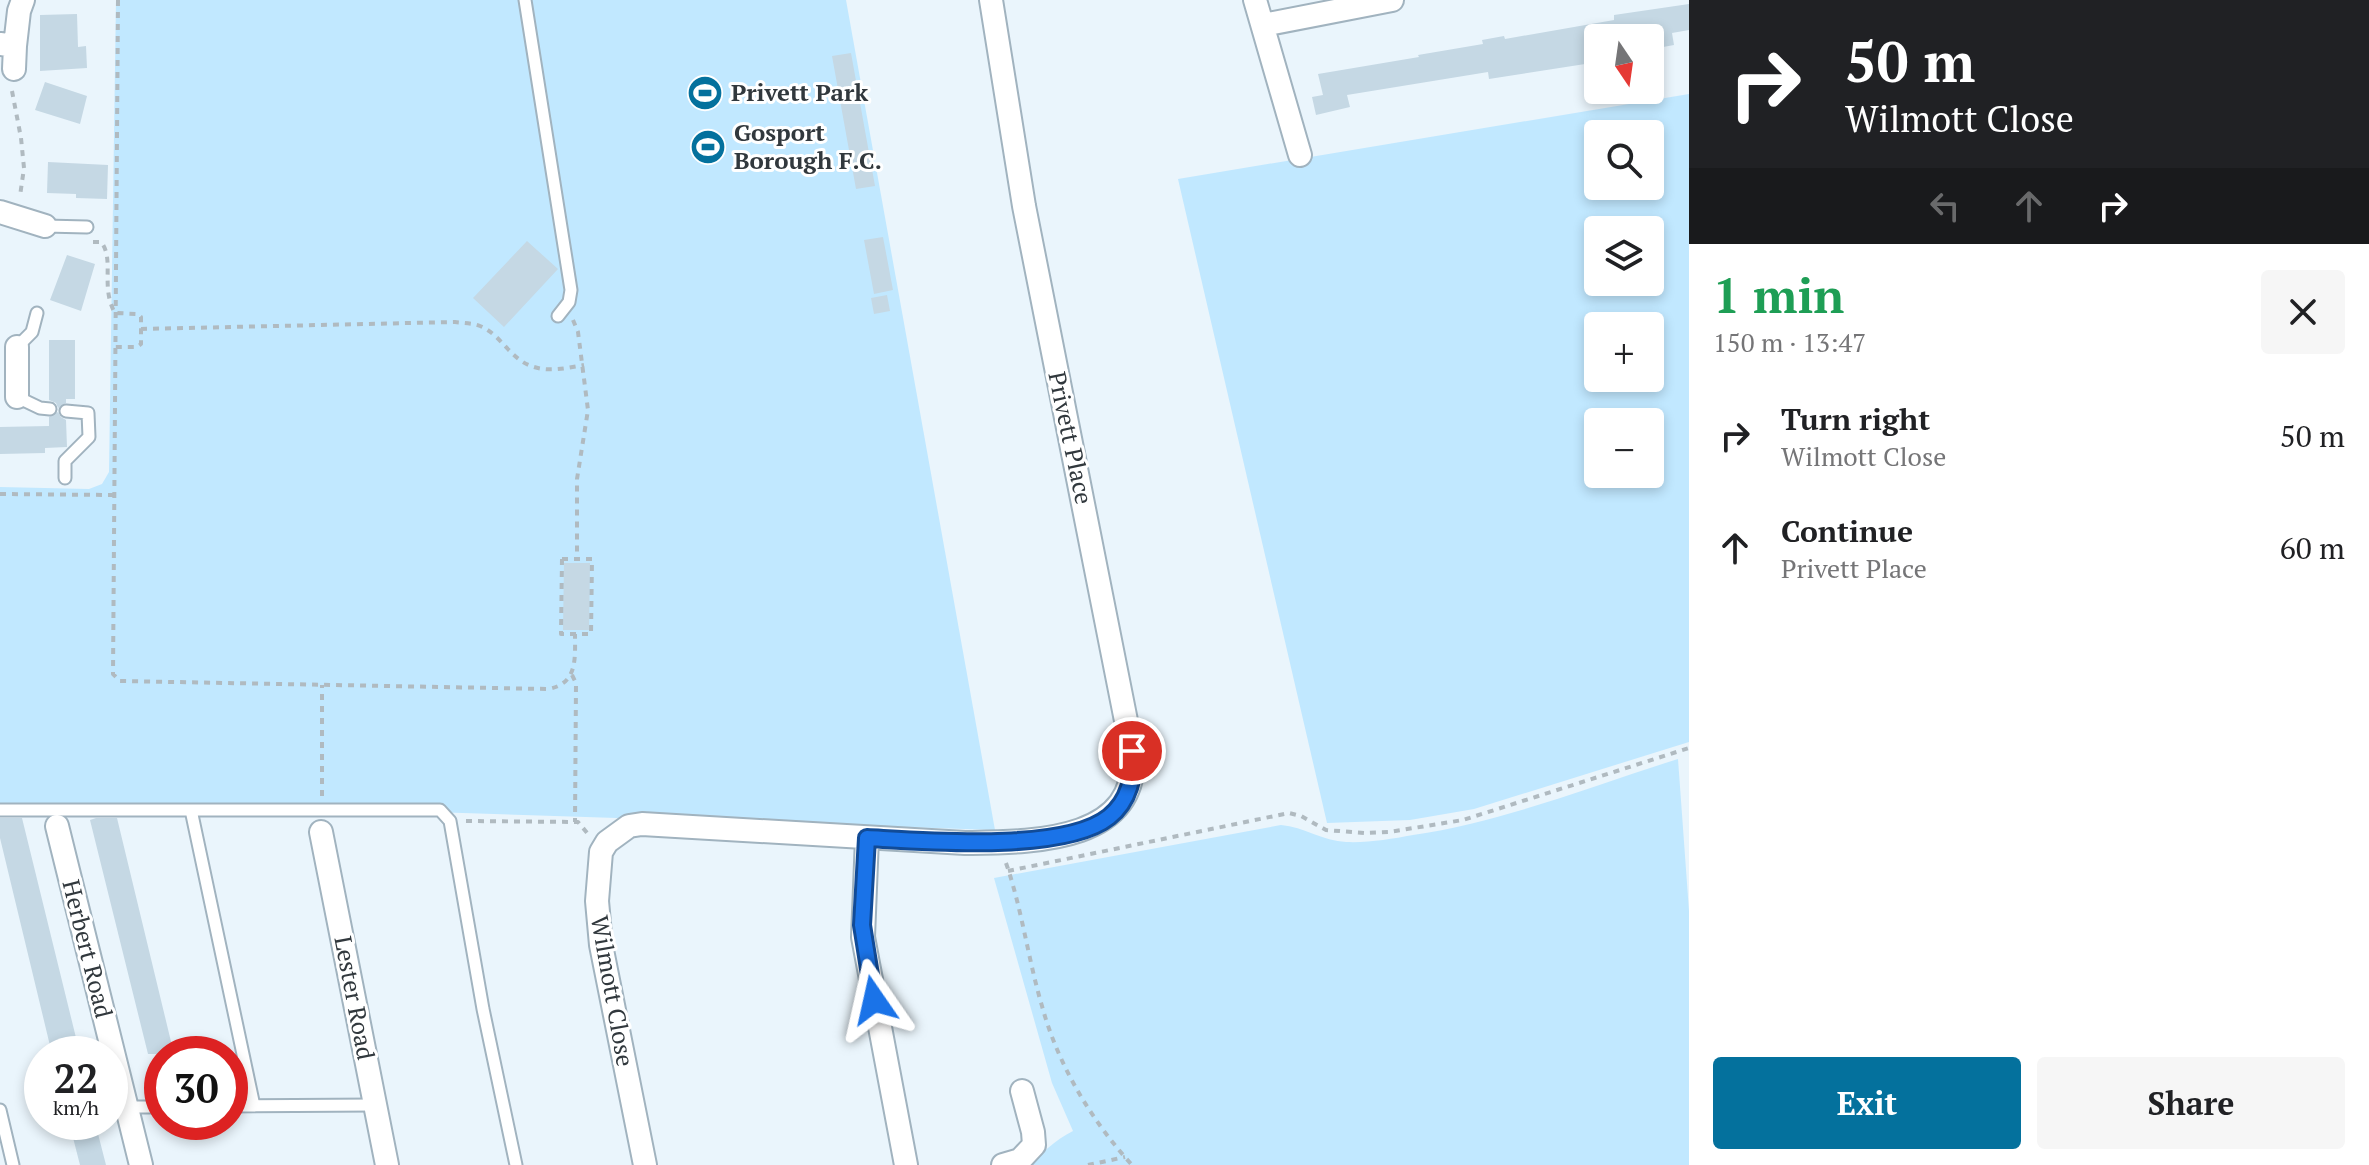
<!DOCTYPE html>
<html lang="en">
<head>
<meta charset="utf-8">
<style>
	:root { --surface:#fff; --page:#f6f6f6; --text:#202124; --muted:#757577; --accent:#04719d }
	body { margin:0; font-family:"PT Serif",serif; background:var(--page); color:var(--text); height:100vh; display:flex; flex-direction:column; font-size:30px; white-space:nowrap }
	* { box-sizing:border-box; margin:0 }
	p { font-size:26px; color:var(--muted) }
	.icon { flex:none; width:44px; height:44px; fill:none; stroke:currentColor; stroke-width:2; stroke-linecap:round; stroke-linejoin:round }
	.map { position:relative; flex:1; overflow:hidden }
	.panel { display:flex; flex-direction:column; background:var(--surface); width:680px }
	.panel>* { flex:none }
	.top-card { background:#202124; color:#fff; overflow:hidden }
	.needle { width:52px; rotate:167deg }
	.tools { position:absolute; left:1584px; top:24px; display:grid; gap:16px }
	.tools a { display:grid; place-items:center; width:80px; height:80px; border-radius:8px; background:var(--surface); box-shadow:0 4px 12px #0003; font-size:40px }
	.speed { position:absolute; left:24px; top:1036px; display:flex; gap:16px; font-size:40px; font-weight:700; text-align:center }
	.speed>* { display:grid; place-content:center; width:104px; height:104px; border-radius:50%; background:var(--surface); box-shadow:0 4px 12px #0003; line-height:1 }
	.speed small { font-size:20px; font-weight:400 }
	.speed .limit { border:12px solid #d22; background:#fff; color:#111 }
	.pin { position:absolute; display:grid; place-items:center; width:68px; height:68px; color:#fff; margin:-34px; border:4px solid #fff; border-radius:50%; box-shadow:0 2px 8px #0007 }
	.me { position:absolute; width:88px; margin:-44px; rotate:349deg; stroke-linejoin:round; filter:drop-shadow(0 0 6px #0008) }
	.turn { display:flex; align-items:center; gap:28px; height:168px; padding:0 24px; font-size:36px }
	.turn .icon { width:104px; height:104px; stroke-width:2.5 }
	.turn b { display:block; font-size:56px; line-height:68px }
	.lanes { display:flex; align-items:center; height:76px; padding:0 24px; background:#0003; justify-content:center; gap:40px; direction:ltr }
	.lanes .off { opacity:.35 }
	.round { display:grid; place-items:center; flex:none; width:84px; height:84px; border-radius:8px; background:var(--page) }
	.summary { display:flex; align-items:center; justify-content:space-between; height:136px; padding:0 24px }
	h1 { font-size:48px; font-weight:700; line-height:60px; color:#1e9e55 }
	.action { display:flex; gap:16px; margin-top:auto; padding:16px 24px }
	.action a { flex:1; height:92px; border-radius:8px; background:var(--accent); color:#fff; font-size:32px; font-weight:700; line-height:92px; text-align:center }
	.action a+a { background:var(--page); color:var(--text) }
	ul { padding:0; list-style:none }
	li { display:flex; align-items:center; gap:24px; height:112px; padding:0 24px }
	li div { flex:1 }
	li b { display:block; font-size:30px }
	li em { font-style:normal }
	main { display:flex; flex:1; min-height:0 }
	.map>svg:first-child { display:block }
	.green { fill:#c1e8ff; fill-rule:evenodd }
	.building { fill:#c5d8e4 }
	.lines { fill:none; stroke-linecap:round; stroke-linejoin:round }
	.lane-casing { stroke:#a1b3bf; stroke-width:15 }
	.street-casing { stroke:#a1b3bf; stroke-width:26 }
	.path { stroke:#b0bac0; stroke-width:4; stroke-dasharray:6 6; stroke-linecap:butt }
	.lane { stroke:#fff; stroke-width:11 }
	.street { stroke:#fff; stroke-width:22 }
	.route-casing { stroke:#114b97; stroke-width:20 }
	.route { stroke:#1a73e8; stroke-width:14 }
	.labels { text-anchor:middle; stroke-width:6; stroke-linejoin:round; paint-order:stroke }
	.poi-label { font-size:24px; font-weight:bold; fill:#31383d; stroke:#fff; text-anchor:start }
	.street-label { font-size:24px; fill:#31383d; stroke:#fff }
</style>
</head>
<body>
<main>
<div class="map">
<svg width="1689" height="1165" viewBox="0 0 1689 1165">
	<rect width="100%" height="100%" fill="#eaf5fc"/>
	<path class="green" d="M 116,0 L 846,0 L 995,830 L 273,807 L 0,805 L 0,487 L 89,489 L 102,484 L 109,472 Z
		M 1689,94 L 1689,742 L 1474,809 L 1410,820 L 1327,823 L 1178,179 ZM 1598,134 L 1650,134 L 1650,186 L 1598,186 ZM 1598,230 L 1650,230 L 1650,282 L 1598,282 ZM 1598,326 L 1650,326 L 1650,378 L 1598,378 ZM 1598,422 L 1650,422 L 1650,474 L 1598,474 Z
		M 1678,759 L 1689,911 L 1689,1165 L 1023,1165 C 1042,1156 1054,1140 1073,1131 L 1052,1083 L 994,878 L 1281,825 C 1304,827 1323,841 1346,842 C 1368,843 1391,839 1413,835 C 1504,822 1591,786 1678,759 Z"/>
	<path class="building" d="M 1689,4 L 1689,30 L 1672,33 L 1674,45 L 1652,49 L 1650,38 L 1598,38 L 1598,62 L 1489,79 L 1488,72 L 1347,95 L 1350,107 L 1316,115 L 1312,97 L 1323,95 L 1318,74 L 1419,57 L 1418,55 L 1483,44 L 1482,40 L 1504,36 L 1505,39 L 1614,20 L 1614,15 Z
		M 77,14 L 78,47 L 86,46 L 87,68 L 40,71 L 40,15 Z
		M 851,53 L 875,186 L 856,189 L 832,56 Z
		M 45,82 L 87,96 L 80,124 L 35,110 Z
		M 48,162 L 108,165 L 107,199 L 76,198 L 76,194 L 47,193 Z
		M 883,237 L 893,290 L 874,294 L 864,240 Z
		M 527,241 L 558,269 L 504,327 L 473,298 Z
		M 67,255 L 95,264 L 81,311 L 50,300 Z
		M 887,295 L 890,311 L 874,314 L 871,298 Z
		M 49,340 L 75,340 L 75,399 L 66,399 L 66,403 L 58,408 L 56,403 L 49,400 Z
		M 58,412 L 61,417 L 66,420 L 67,447 L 45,448 L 45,453 L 0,454 L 0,427 L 49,426 L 49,417 Z
		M 564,563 L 590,563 L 589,630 L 563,630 Z
		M 0,818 L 22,818 L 80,1054 L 52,1054 L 0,838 Z
		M 96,818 L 117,818 L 174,1054 L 148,1054 L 90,820 Z
		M 69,1122 L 95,1122 L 106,1165 L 80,1165 Z"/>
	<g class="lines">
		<defs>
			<path id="lane" d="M 525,0 L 571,290 L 569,302 L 558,316
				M 45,226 L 87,227
				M 17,347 L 32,332 L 37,313
				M 17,397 L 40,408 L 50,409
				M 65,478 L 65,461 L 89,437 L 88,413 L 66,411
				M 0,810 L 440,810 L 450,821 L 483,1009 L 516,1165
				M 191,810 L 254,1106
				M 230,1106 L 375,1105
				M 127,1107 L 162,1107
				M 0,1110 L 13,1165"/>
			<path id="street" d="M 1255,0 L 1300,155
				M 1263,25 L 1392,0
				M 0,44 L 15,46 L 19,11 L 23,0
				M 14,69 L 15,46
				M 0,212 L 45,226
				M 17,347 L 17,397
				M 57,826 L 141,1165
				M 321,832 L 387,1165
				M 867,838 L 863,937 L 906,1165
				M 645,1165 L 601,945 L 597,901 L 601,852 L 607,842 L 629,826 L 642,824 L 965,843 C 1029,842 1142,844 1132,751 L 1024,206 L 991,0
				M 1003,1165 L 1020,1160 L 1034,1145 L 1033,1132 L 1022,1091"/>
		</defs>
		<use href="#lane" class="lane-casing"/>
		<use href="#street" class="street-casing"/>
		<path class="path" d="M 118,0 L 113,674 L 120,681 L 548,689 C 578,684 575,658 575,634
			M 12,91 L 21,138 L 24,168 L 20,196
			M 93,242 L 101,242 C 115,259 100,287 115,313 L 138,314 L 141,317 L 141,344 L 137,347 L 114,347
			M 573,320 L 578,332 L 588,410 L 577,479 L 577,559
			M 141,329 L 455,322 C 463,323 472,323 480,326 C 502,335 510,360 534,367 C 550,372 567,368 584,365
			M 0,494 L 113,495
			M 562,559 L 592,559 L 591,634 L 561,634 Z
			M 572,675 L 576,683 L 575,822
			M 322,796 L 322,685
			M 466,821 L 578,822 L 588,834
			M 1006,863 C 1022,909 1028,959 1042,1006 C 1058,1065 1091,1120 1132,1165
			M 1008,871 L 1289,813 L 1301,816 L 1326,830 L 1364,833 L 1389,832 L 1463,820 L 1689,748
			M 1088,1165 L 1125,1157"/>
		<use href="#lane" class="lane"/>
		<use href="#street" class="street"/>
	</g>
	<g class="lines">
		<defs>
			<path id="route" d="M 874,1000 L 862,925 L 867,838 C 923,841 1064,853 1109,817 C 1129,801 1135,776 1132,751"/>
		</defs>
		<use href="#route" class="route-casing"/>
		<use href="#route" class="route"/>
	</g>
	<defs>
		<symbol id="stadium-disc" viewBox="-11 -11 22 22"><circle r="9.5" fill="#04719d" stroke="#fff"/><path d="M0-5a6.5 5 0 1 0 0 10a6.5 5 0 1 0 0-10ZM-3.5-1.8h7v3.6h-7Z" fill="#fff"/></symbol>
	</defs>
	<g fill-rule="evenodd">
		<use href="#stadium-disc" x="685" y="73" width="40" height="40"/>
		<use href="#stadium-disc" x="688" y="127" width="40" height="40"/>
	</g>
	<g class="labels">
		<g class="poi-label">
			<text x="731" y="101">Privett Park</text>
			<text x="734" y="141">Gosport<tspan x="734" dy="28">Borough F.C.</tspan></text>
		</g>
		<g class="street-label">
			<text transform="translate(1070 438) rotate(78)" y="8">Privett Place</text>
			<text transform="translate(87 949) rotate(76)" y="8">Herbert Road</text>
			<text transform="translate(612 991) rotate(80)" y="8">Wilmott Close</text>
			<text transform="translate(354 998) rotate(79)" y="8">Lester Road</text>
		</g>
	</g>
</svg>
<div class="tools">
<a><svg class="needle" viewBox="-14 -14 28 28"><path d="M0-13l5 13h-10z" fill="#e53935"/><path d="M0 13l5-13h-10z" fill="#757577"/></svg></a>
<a><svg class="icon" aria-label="search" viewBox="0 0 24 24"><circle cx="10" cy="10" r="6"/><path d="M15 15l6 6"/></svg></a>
<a><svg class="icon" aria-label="layers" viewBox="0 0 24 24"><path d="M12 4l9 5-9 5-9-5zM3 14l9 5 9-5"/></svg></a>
<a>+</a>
<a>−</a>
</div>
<div class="speed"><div>22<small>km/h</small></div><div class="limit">30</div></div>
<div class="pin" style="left:1132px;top:751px;background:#d93025"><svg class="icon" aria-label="arrive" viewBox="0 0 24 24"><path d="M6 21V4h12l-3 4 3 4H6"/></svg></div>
<svg class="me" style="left:874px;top:1000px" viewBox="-20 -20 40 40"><path d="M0-17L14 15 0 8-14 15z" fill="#1a73e8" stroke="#fff" stroke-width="4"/></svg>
</div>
<section class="panel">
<div class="top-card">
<div class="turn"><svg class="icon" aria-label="right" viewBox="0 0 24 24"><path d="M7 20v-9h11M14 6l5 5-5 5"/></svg><div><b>50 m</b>Wilmott Close</div></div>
<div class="lanes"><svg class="icon off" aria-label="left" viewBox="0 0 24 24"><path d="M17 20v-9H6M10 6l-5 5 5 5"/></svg><svg class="icon off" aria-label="ahead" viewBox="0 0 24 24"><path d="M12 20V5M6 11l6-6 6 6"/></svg><svg class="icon" aria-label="right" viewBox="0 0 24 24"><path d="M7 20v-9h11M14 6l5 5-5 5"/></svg></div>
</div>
<div class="summary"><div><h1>1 min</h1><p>150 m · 13:47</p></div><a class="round"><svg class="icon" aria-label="close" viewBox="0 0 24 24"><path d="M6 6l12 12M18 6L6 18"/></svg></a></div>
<ul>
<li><svg class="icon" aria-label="right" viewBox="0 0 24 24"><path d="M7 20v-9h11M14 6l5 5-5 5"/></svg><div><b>Turn right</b><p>Wilmott Close</p></div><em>50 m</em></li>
<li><svg class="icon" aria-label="ahead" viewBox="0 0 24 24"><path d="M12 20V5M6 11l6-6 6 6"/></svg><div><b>Continue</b><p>Privett Place</p></div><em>60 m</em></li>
</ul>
<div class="action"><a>Exit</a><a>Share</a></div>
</section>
</main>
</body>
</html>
